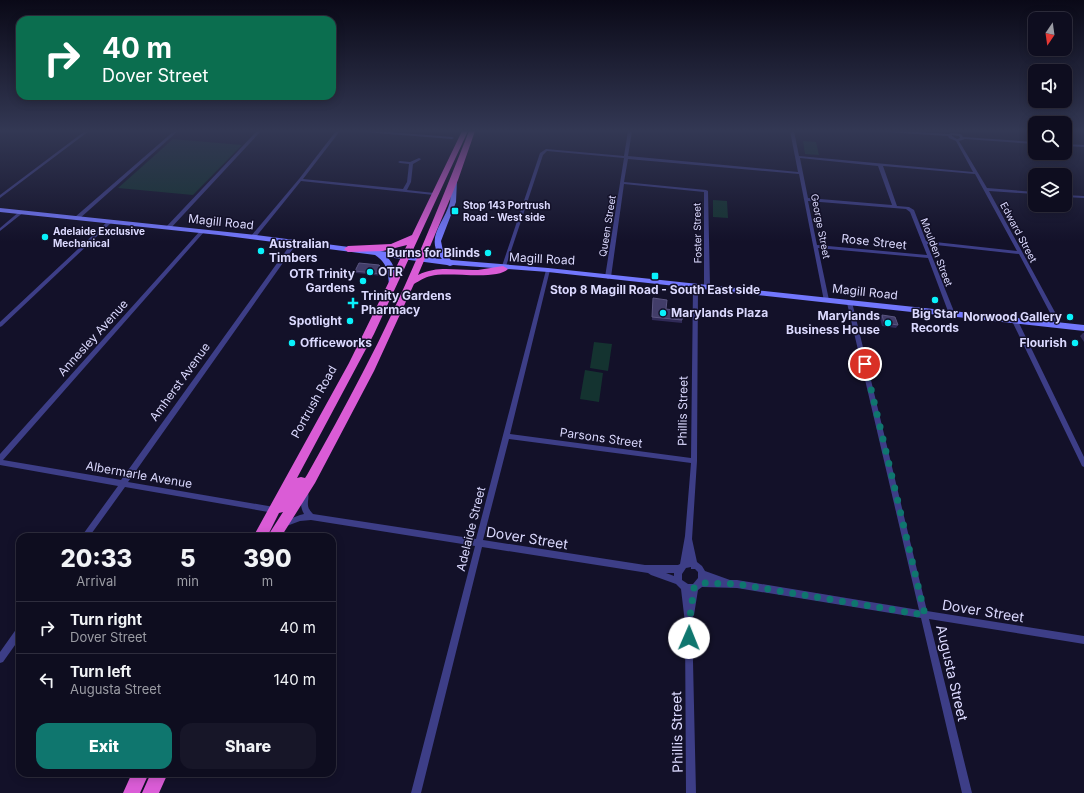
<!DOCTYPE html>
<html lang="en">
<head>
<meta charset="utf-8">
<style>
	:root { --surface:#0e0d1f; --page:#171628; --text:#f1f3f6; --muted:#9b9ca4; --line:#2e2d3d; --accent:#0f766e }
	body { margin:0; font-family:Inter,sans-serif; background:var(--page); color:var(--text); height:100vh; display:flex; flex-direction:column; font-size:15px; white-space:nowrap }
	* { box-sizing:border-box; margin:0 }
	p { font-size:13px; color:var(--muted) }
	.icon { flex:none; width:22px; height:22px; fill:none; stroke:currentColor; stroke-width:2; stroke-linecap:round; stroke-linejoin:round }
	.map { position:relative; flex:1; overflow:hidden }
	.panel { position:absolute; left:16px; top:533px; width:320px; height:244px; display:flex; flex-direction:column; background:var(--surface); border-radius:12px; box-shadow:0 2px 10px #0003,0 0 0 1px var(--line) }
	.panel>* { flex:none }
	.top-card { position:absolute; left:16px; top:16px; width:320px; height:84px; border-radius:12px; box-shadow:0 2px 10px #0003,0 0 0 1px var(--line); background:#0b6e4f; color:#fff; overflow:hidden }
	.needle { width:26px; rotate:193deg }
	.fabs { position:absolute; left:1028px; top:12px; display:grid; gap:8px }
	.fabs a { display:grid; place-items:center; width:44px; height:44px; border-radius:8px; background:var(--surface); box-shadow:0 2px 10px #0003,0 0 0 1px var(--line); font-size:20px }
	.pin { position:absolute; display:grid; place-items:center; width:34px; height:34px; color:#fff; margin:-17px; border:2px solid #fff; border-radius:50%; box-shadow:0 1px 4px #0007 }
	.me { position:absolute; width:44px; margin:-22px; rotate:1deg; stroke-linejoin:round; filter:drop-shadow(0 0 3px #0008) }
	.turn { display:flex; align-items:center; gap:14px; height:84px; padding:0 20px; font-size:18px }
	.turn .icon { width:52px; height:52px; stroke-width:2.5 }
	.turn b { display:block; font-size:28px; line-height:34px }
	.eta { display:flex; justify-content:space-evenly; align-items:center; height:68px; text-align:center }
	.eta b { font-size:24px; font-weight:800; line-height:28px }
	.action { display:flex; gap:8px; margin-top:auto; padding:8px 20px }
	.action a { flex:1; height:46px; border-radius:12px; background:var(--accent); color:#fff; font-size:16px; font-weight:800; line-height:46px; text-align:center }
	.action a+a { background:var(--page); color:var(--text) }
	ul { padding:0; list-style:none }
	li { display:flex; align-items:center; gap:12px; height:52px; padding:0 20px; border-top:1px solid var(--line) }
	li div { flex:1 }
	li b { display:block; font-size:15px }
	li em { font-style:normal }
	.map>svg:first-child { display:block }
	.green { fill:#143330 }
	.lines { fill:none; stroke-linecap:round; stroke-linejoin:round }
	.minor { fill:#3d3e87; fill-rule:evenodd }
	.secondary { fill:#7277fd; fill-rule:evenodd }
	.trunk { fill:#da5cd6; fill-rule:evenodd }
	.wall { fill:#302a57 }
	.shaded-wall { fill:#1d183d }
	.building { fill:#423d69; stroke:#5a5580 }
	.route { stroke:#0f766e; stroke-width:7; stroke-dasharray:0 12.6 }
	.poi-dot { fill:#09f2fb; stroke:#131129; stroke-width:1.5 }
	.labels { text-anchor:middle; stroke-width:3; stroke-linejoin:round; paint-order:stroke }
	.far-poi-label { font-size:10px; font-weight:bold; fill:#dbd9fe; stroke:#131129; text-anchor:start }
	.far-street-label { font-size:10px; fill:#dbd9fe; stroke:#131129 }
	.street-label { font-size:12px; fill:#dbd9fe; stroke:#131129 }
	.poi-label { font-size:12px; font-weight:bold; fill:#dbd9fe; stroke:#131129; text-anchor:end }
	.near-street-label { font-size:14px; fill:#dbd9fe; stroke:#131129 }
</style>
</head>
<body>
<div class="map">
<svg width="1084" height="793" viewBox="0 0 1084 793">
	<rect width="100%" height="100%" fill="#131129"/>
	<path class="green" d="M 173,139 L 242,145 L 193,195 L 118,188 Z
		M 803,141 L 816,142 L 819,155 L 805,154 Z
		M 713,200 L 727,201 L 728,218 L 713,217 Z
		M 594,342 L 612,344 L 608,371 L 590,368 Z
		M 585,370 L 603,373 L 599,402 L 580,399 Z"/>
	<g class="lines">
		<path class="minor" d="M 85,131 L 89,131 L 0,198 L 0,195 Z
			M 174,131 L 178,131 L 79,219 L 75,219 L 75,217 Z
			M 257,131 L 261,131 L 170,229 L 166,229 L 166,227 Z
			M 336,131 L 340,131 L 303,179 L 403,189 L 407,182 L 409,164 L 400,163 L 398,162 L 400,161 L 410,162 L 419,158 L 421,159 L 420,160 L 413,164 L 411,182 L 407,190 L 434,193 L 436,194 L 434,195 L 301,181 L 255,238 L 251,238 L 251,236 L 299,179 Z
			M 362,131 L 376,131 L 452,137 L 454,138 L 452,139 L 364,132 Z
			M 628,131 L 632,131 L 628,156 L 798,172 L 790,131 L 794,131 L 799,156 L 973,172 L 956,141 L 949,138 L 948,136 L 886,132 L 884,131 L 902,131 L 949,134 L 951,133 L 961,134 L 963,137 L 1035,142 L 1035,144 L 965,139 L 959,141 L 987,188 L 1035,192 L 1035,194 L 989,191 L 1062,325 L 1059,327 L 1057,326 L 1019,254 L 927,244 L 955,314 L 954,315 L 952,316 L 949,314 L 928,258 L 818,248 L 829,300 L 826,302 L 824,301 L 799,174 L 628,159 L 624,182 L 706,190 L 708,191 L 710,287 L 707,289 L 704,287 L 704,192 L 624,184 L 611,277 L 608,279 L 605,277 L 624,158 L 547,151 L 543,155 L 505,269 L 503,271 L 501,270 L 501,269 L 540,153 L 546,149 L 624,156 ZM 952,135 L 959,136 L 960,138 L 957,139 L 952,136 ZM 800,158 L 878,166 L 892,205 L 808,198 ZM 883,166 L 975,174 L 1017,251 L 926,241 L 914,210 L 909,207 L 897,206 ZM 808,201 L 906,209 L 910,212 L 927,255 L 817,245 Z
			M 1065,144 L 1084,145 L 1084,147 L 1065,146 Z
			M 1065,195 L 1084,196 L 1084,198 L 1065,197 Z
			M 20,211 L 24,211 L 24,212 L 0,231 L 0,228 Z
			M 108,221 L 112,221 L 112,222 L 2,326 L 0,327 L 0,322 Z
			M 200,231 L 204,231 L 204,232 L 3,460 L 121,480 L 293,241 L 295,241 L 297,242 L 297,243 L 128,482 L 274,507 L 276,508 L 277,510 L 276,512 L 274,513 L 125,487 L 89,537 L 81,537 L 118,486 L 0,465 L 0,454 Z
			M 548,268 L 550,270 L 510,434 L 691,458 L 693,286 L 694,285 L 698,285 L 697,461 L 692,539 L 697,562 L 702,566 L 705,571 L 730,580 L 737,580 L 919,610 L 847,303 L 848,302 L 852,302 L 927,611 L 1084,636 L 1084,644 L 929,619 L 972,793 L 962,793 L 921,618 L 737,588 L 702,587 L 698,590 L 694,615 L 692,618 L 696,793 L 686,793 L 685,623 L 681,589 L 676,584 L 651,575 L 648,573 L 482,547 L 421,793 L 411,793 L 475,546 L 311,520 L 300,521 L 284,527 L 282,526 L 280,524 L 282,522 L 300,515 L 304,514 C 300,507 300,500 304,492 L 306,491 L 308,492 C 310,501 304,505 313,514 L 476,539 L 546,270 ZM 509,439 L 691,463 L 685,536 L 680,564 L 678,565 L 645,565 L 483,540 ZM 691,567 L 691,569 L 695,569 L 698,572 L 698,578 L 693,584 L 688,584 L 682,580 L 682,574 L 686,568 ZM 666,573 L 674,573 L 674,576 Z
			M 1015,319 L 1018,321 L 1084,457 L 1084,467 L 1082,466 L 1012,321 Z
			M 20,627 L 20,638 L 3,662 L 0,663 L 0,652 L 17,628 Z"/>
		<path class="secondary" d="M 454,178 L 457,180 L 456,202 L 441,241 L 443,251 L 451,260 L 548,268 L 1084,325 L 1084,331 L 548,272 L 453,265 L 450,266 L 447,265 L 387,257 C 395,265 396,273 397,284 L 393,287 L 389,284 C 388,271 387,263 375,255 L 219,235 L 0,212 L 0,208 L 256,235 L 442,259 C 424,238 444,224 450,202 C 451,195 450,187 451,180 Z"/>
		<path class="trunk" d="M 462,131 L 468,131 L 374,334 L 297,478 L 301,477 L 305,478 L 307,475 C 326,441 345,407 363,372 C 404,294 437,212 469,131 L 475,131 L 458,180 L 418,275 C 439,265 456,271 478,270 C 486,269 495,267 503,266 L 508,269 C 497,281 447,271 431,276 C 425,277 419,281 414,284 L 374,371 L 315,483 L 281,537 L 267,537 L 283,512 L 279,513 L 267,537 L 253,537 L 349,363 L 407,245 L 383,251 L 348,252 L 344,249 L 348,246 L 391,244 L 412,235 Z
			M 132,773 L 149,773 L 140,793 L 123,793 Z
			M 151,773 L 168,773 L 159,793 L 142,793 Z"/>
	</g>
	<path class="wall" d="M 355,271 L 383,271 L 382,276 L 356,273 Z
		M 653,298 L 666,309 L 682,320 L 682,323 L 652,320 Z
		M 882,315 L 898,325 L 896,328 L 882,326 L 880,318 Z
		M 1083,333 L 1084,333 L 1084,342 L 1080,336 Z"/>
	<path class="shaded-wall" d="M 382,268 L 383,271 L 382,276 L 381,274 Z"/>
	<path class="building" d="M 359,263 L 379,265 L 382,268 L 381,274 L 355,271 Z
		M 653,298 L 667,300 L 666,309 L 682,311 L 682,320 L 652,317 Z
		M 882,315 L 895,317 L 898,325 L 884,323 Z"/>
	<linearGradient id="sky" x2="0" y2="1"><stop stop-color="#0a0917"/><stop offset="0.54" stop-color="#333854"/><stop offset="1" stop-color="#333854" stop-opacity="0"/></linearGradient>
	<rect width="1084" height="242" fill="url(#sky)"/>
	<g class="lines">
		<path class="route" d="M 689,638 L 689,623 L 694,588 L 702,583 L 737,584 L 925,615 L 865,364"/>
	</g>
	<g class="poi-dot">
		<rect x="451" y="207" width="8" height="8" rx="2"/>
		<circle cx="45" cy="237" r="4"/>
		<circle cx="261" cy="251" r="4"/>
		<circle cx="488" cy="253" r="4"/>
		<circle cx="370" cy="272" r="4"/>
		<rect x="651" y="272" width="8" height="8" rx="2"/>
		<circle cx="363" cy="281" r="4"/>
		<circle cx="935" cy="300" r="4"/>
		<path d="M351 297h4v4h4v4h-4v4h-4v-4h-4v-4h4z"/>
		<circle cx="663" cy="313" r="4"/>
		<circle cx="1070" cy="317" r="4"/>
		<circle cx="350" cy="321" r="4"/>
		<circle cx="888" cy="323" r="4"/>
		<circle cx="292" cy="343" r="4"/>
		<circle cx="1075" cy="343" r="4"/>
	</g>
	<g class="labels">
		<g class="far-poi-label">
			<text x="463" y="209">Stop 143 Portrush<tspan x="463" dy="12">Road - West side</tspan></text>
			<text x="53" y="235">Adelaide Exclusive<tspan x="53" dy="12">Mechanical</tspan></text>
		</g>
		<g class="far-street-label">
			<text transform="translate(607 226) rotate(-81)" y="4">Queen Street</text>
			<text transform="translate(821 226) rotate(79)" y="4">George Street</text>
			<text transform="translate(1019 232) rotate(62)" y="4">Edward Street</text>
			<text transform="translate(697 233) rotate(-91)" y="4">Foster Street</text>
			<text transform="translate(937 252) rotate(69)" y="4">Moulden Street</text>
		</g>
		<g class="street-label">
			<text transform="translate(221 222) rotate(6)" y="4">Magill Road</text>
			<text transform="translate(874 242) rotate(6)" y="4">Rose Street</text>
			<text transform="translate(542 259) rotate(3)" y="4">Magill Road</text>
			<text transform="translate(865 292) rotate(6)" y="4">Magill Road</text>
			<text transform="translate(93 338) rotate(-48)" y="4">Annesley Avenue</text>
			<text transform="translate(180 382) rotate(-54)" y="4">Amherst Avenue</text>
			<text transform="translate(314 402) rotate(-61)" y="4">Portrush Road</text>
			<text transform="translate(683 411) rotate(-89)" y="4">Phillis Street</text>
			<text transform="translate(601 438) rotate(8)" y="4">Parsons Street</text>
			<text transform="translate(139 475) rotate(10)" y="4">Albermarle Avenue</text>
			<text transform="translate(471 529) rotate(-76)" y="4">Adelaide Street</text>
		</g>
		<g class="poi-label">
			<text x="269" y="248" text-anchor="start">Australian<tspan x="269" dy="14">Timbers</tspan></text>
			<text x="480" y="257">Burns for Blinds</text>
			<text x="378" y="276" text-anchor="start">OTR</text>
			<text x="355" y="278">OTR Trinity<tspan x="355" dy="14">Gardens</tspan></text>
			<text x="655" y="294" text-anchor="middle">Stop 8 Magill Road - South East side</text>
			<text x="361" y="300" text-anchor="start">Trinity Gardens<tspan x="361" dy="14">Pharmacy</tspan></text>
			<text x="671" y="317" text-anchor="start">Marylands Plaza</text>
			<text x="935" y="318" text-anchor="middle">Big Star<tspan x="935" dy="14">Records</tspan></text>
			<text x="880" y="320">Marylands<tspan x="880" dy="14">Business House</tspan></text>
			<text x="1062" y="321">Norwood Gallery</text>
			<text x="342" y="325">Spotlight</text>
			<text x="300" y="347" text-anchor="start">Officeworks</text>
			<text x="1067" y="347">Flourish</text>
		</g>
		<g class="near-street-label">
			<text transform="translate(527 538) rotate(9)" y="5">Dover Street</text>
			<text transform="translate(983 611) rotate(9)" y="5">Dover Street</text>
			<text transform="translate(952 673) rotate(77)" y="5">Augusta Street</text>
			<text transform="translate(677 732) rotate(-91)" y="5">Phillis Street</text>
		</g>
	</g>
</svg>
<div class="fabs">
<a><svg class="needle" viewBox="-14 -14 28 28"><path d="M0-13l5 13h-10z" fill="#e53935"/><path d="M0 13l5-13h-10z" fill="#9b9ca4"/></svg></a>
<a><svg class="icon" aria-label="sound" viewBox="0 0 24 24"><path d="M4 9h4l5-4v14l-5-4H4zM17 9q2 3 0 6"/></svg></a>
<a><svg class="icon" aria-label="search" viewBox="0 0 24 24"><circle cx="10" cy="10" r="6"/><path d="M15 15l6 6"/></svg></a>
<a><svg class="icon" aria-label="layers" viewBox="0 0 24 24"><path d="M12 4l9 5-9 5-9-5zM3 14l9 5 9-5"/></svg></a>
</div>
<div class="pin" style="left:865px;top:364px;background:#d93025"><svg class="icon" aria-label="arrive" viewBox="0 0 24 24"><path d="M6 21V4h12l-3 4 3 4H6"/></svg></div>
<svg class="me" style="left:689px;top:638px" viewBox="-20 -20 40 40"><circle r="19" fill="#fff"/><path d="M0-13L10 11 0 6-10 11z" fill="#0f766e"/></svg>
<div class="top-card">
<div class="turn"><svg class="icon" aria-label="right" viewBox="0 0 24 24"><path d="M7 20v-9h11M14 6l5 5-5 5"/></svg><div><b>40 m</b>Dover Street</div></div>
</div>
<section class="panel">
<div class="eta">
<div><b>20:33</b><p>Arrival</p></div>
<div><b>5</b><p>min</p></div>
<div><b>390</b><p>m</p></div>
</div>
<ul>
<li><svg class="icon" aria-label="right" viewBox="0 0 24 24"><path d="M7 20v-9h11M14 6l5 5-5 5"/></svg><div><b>Turn right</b><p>Dover Street</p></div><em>40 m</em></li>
<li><svg class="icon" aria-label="left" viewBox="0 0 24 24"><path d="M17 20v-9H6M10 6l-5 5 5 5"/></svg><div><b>Turn left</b><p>Augusta Street</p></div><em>140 m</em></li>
</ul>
<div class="action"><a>Exit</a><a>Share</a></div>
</section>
</div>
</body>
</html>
